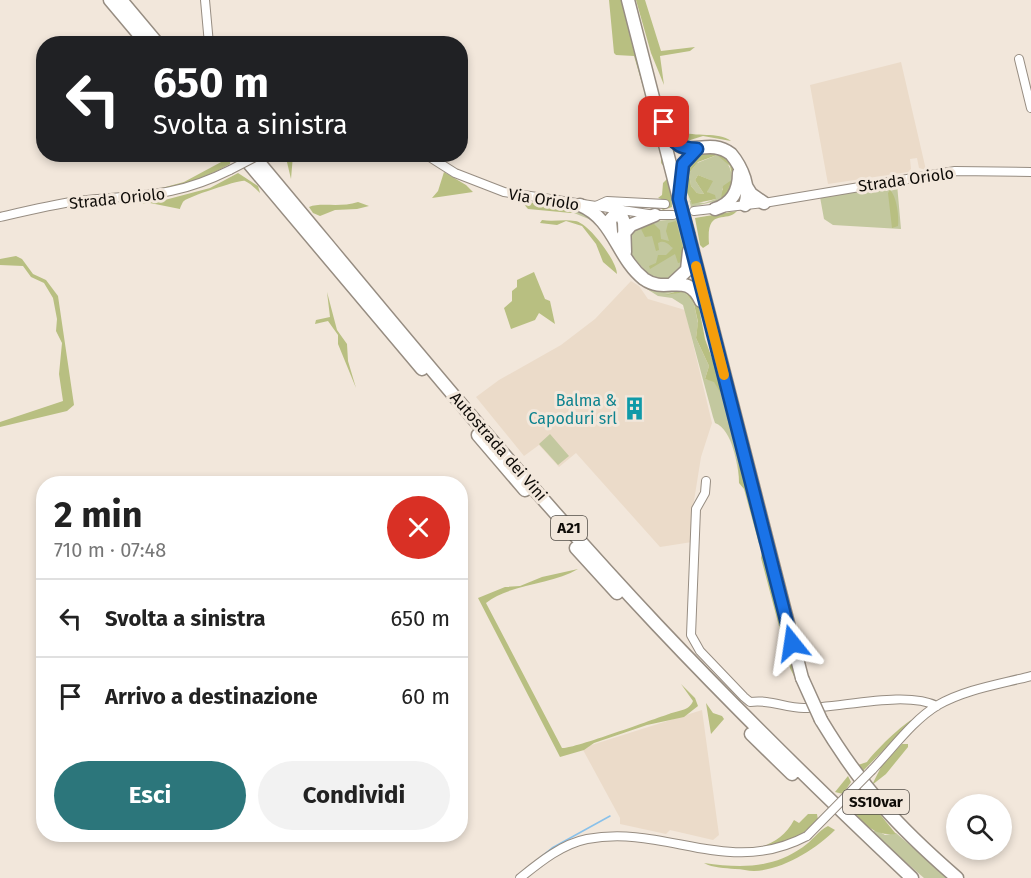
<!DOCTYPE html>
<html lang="it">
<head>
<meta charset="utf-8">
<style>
	:root { --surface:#fff; --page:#f2f2f2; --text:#222; --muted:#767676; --line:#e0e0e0; --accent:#2c767b }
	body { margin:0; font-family:"Fira Sans",sans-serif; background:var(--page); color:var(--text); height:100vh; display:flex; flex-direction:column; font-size:22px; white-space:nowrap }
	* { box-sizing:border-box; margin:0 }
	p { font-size:20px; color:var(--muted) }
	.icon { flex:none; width:33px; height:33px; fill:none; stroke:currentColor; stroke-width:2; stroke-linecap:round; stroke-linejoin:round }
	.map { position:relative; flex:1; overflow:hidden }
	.side { position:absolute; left:36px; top:476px; width:432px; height:366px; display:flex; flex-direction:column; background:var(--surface); border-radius:24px; box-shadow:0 3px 9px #0003 }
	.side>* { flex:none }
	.guide { position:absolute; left:36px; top:36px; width:432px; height:126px; border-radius:24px; box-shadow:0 3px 9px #0003; background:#202124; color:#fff; overflow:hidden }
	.controls { position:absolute; left:946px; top:794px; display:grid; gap:12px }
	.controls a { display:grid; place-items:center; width:66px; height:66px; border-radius:50%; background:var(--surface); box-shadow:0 3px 9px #0003; font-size:30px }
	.pin { position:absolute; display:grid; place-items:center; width:51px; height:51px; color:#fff; margin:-26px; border-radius:12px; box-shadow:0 3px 9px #0006 }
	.me { position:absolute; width:66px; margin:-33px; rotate:345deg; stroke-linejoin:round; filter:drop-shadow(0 0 4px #0008) }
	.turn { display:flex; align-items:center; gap:21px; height:126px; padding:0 18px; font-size:27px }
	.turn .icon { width:78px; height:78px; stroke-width:2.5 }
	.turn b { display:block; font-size:42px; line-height:51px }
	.round { display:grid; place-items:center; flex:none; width:63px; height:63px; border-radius:32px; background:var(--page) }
	.headline { display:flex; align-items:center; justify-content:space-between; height:102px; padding:0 18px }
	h1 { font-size:36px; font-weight:700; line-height:45px }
	.action { display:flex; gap:12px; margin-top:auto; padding:12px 18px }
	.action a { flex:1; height:69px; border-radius:36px; background:var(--accent); color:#fff; font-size:24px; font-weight:700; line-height:69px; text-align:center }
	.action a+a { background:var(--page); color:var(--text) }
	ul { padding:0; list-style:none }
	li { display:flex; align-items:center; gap:18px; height:78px; padding:0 18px; border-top:2px solid var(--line) }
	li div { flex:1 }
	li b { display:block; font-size:22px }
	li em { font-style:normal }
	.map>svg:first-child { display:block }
	.built { fill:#ebdbc9 }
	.green { fill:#c3c89f }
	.forest { fill:#b8bf81 }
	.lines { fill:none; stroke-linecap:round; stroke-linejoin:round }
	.stream { stroke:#89c1ea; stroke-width:1.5 }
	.minor-casing { stroke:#978d82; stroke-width:10 }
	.highway-casing { stroke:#978d82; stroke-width:15 }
	.minor { stroke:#fff; stroke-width:8 }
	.highway { stroke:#fff; stroke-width:12 }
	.minor-bridge-casing { stroke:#978d82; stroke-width:10; stroke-linecap:butt }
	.highway-bridge-casing { stroke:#978d82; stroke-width:15; stroke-linecap:butt }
	.minor-bridge { stroke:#fff; stroke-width:8 }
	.highway-bridge { stroke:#fff; stroke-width:12 }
	.route-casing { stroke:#114b97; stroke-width:15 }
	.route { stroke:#1a73e8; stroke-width:10 }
	.slow { stroke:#f59e0b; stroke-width:10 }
	.labels { text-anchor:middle; stroke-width:6; stroke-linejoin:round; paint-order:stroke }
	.shield { fill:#f2e7db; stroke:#524d47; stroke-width:1.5 }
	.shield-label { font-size:15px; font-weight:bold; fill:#0e0b07 }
	.street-label { font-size:16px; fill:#0e0b07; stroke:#f2e7db }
	.culture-label { font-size:16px; fill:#0d838f; stroke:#f2e7db; text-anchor:end }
</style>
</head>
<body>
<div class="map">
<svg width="1031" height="878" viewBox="0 0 1031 878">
	<rect width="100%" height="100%" fill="#f2e7db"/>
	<path class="built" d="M 901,62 L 926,170 L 919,168 L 917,158 L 910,159 L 911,169 L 908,172 L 828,184 L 810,85 Z
		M 631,281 L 639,286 L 648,299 L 685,310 L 712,423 L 701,457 L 693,507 L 692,542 L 660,547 L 576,453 L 559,467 L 539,445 L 524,456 L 476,397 L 499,380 L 561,345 L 595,319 Z
		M 702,710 L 719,835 L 713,840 L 670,830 L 666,834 L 620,824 L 620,818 L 582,748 Z"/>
	<path class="green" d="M 717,155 C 729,162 730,166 733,180 L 722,189 L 725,199 L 691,207 L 688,195 L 690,201 L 704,203 L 716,199 L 707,192 L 710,180 L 698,175 L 695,180 L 704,194 L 697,193 L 691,186 L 689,173 L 697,163 Z
		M 897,184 L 901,229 L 833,225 L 824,219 L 820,197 Z
		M 578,210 L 586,211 L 596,219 C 610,237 632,283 652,289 C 663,293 675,289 686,290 L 665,294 L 685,292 L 694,304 L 698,323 L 696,338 L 709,366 L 705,379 L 714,381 L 720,391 L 722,391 L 738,454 L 740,482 C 737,464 733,430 715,423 L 713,417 L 683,305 L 672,298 L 658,296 L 639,284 L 596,222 L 574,213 Z
		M 678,219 L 686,252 L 684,269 L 670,281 L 653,280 L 628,251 L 628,235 L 645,222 Z
		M 550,434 L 569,456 L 558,465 L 539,444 Z
		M 876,830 L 885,835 L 896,833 L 948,878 L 924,878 L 877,837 L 873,831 Z"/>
	<path class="forest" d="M 609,0 L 622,0 L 653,121 L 634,56 L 616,55 L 614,53 Z
		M 636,0 L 645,0 L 661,51 L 695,47 L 690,51 L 660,56 L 664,85 L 651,53 Z
		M 674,118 L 679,131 C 696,138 718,131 731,141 L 703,136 L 687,141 L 674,135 Z
		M 661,149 C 665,167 672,188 672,207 L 663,210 L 661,208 L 667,206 L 668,201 L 658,198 L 662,195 L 663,183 L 667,179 L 666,169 L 661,163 Z
		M 707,151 L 726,156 L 735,166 L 735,188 L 721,199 L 723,186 L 733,179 L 730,166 L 717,155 L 698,162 L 689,173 L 691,186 L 697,193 L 704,194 L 695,180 L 698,175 L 713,181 L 707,192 L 715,195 L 716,199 L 692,204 L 686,190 L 685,169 L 698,155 Z
		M 223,155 L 228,155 L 231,158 L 230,164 C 203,179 175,189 143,193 L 184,182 L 223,161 Z
		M 271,155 L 293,155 L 291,179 L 286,158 L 275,161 L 271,159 Z
		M 444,172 L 466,185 L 473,192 L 432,198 L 438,191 Z
		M 238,173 L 258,186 L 260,193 C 256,189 250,183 245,181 C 241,179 188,197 184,201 C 183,201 180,208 180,209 L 150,203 L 136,204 L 161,201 L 210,188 Z
		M 890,190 C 897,197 899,216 898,226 L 892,228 L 888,193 Z
		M 527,201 L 548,207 L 578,210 L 571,213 L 528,209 L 523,203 Z
		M 358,202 L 369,206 L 357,209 L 335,210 L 320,216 L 313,213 L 309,207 C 320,202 340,208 358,202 Z
		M 737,211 C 726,224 706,206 709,244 L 703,248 L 700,245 L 695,218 Z
		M 542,220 C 553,222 564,219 575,221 C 588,222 617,261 617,274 L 603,262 L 596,244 L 582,226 L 566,221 L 557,225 L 540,223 Z
		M 676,221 L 683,248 L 682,262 L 678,263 L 675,254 L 650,269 L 649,266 L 656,263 L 658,255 L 666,255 L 673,248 C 669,245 665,239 658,243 L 659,250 L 656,251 L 652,236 L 645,237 L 641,229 L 645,224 L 654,224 L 660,230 L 661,239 L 669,241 L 666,231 L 668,223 Z
		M 16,256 L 22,259 L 33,274 L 46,280 L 58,296 L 74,405 L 67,411 L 0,427 L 0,422 L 63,401 L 59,374 L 62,343 L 56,331 L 57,319 L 53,298 L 44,283 L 31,277 L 23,266 L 0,265 L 0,259 Z
		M 534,272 L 545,299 L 550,301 L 555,324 L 539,313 L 535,320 L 511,329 L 504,308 L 512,301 L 512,291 L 517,287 L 517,280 Z
		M 681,290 L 686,290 L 698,302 L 705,339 L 722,386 L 720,392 L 714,382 L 705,379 L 709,366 L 696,338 L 698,322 L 694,304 L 685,292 L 665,295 Z
		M 327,292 L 337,330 L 347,344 L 348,361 L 356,388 L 338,344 L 338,335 L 328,321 L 315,324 L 316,320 L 330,317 Z
		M 738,454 L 760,540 L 759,544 L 744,489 L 739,483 Z
		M 762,551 L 802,693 L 790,668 L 761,558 Z
		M 578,569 C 552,585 509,584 486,603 L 562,748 C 570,750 654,719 669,714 C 679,710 689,711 693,701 L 681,684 L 695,698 L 698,706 L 684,717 L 647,725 L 594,743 L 584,750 L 560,757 L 478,598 L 505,587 L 520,586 L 542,577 Z
		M 706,703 L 713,713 L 722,716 L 724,719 L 711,734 Z
		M 914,719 L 862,772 L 851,757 L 858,765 L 867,762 C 872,754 905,721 914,719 Z
		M 902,744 L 908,744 L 908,747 L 886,774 L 872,785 L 882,765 Z
		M 848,776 L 851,782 L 843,794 L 835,792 Z
		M 861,791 L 896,834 C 873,836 863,824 849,805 Z
		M 808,814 L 817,814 L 818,820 C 784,852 751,862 706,853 C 700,852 694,853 689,849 C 726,852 774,858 794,820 L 799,823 Z
		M 828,826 L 835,830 C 816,849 783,870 754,871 C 748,871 742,869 735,869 C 725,868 713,868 704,863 C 740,868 772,869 803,847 C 812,841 818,831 828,826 Z"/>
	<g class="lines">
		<path class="stream" d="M 537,860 L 552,848 L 610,816"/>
		<defs>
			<path id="minor" d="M 205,0 L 209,44
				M 1019,59 L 1031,108
				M 425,154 L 455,173 L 504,192 L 655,215 L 673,215
				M 596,206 L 607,201 L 665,204
				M 694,211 L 764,203 L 955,171 L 1031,172
				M 0,217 C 26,211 51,205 77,201 C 139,194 172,199 230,170
				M 706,481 L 705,493 L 696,509 L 691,635 L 700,651 L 744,697 L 750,702 C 771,699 784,708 804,708 C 840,708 906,690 937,706
				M 872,770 C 893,748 913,720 938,705 C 966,689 1001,684 1031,676
				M 520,878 C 540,862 562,844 587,839 C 667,824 727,878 807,836"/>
			<path id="highway" d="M 110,0 L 147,44
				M 121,0 L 158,44
				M 628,0 L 679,199
				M 666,128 C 682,167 705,134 731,154 C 742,167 751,189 745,205
				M 241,154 L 422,369
				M 252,154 C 385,313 515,474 657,625 C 739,712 825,796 912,878
				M 680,186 L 683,164 L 697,149
				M 746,186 L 751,194 L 764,203
				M 580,205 C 614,219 617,258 644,279 C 666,295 687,270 701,301
				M 715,209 C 732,204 739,190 739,173
				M 611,232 L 610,220 L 619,210 L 624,222 L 625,252
				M 624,233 L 631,225 L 655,215
				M 689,236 L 802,678
				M 672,284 L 687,270 L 689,251
				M 478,435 L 525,490
				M 576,548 L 617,593
				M 821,720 C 862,788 897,826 957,878
				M 751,734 L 792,774"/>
		</defs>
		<use href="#minor" class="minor-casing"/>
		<use href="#highway" class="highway-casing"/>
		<use href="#minor" class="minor"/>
		<use href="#highway" class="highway"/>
		<defs>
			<path id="minor-bridge" d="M 230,170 L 261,154
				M 807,836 L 872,770"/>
			<path id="highway-bridge" d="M 679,199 L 689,236
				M 802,678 L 821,720"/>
		</defs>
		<use href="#minor-bridge" class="minor-bridge-casing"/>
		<use href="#highway-bridge" class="highway-bridge-casing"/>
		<use href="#minor-bridge" class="minor-bridge"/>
		<use href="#highway-bridge" class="highway-bridge"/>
	</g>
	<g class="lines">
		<defs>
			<path id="route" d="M 664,122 C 671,140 676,149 697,149 L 683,164 L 679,199 L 792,643"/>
		</defs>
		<use href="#route" class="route-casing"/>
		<use href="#route" class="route"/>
		<path class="slow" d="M 696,266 L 724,375"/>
	</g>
	<defs>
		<symbol id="building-bare" viewBox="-9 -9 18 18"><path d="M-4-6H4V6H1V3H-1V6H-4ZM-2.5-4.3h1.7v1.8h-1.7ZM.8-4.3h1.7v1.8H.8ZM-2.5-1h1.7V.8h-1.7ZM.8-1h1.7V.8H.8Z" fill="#0f9aa8" stroke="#f2e7db" stroke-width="2.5" paint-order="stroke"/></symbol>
	</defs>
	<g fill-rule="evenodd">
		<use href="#building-bare" x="618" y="392" width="33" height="33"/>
	</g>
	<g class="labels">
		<g class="shield">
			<rect x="551" y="516" width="36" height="24" rx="4.5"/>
			<rect x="843" y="790" width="66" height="24" rx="4.5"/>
		</g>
		<g class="shield-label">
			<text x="569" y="533">A21</text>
			<text x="876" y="807">SS10var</text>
		</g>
		<g class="street-label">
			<text transform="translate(906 179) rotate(-8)" y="6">Strada Oriolo</text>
			<text transform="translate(117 198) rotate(-6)" y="6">Strada Oriolo</text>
			<text transform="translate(544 199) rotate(9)" y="6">Via Oriolo</text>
			<text transform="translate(499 446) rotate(49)" y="6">Autostrada dei Vini</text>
		</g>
		<g class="culture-label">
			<text x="617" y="406">Balma &amp;<tspan x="617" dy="18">Capoduri srl</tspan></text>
		</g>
	</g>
</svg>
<div class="controls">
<a><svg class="icon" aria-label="search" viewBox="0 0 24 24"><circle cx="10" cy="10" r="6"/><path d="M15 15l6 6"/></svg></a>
</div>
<div class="pin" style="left:664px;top:122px;background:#d93025"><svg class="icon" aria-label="arrive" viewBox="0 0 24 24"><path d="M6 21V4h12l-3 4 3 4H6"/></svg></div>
<svg class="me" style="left:792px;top:643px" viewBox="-20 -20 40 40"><path d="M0-17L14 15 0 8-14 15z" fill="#1a73e8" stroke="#fff" stroke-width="4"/></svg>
<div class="guide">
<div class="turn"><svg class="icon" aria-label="left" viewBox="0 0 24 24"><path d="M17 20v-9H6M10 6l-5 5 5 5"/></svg><div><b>650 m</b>Svolta a sinistra</div></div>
</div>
<section class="side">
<div class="headline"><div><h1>2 min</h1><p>710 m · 07:48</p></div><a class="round" style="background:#d93025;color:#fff"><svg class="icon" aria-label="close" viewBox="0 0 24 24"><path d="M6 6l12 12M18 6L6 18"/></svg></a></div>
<ul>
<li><svg class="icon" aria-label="left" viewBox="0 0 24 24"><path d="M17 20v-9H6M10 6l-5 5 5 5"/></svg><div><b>Svolta a sinistra</b></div><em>650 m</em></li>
<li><svg class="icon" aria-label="arrive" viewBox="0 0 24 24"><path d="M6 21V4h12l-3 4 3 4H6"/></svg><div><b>Arrivo a destinazione</b></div><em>60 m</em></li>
</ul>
<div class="action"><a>Esci</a><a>Condividi</a></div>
</section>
</div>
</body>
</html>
